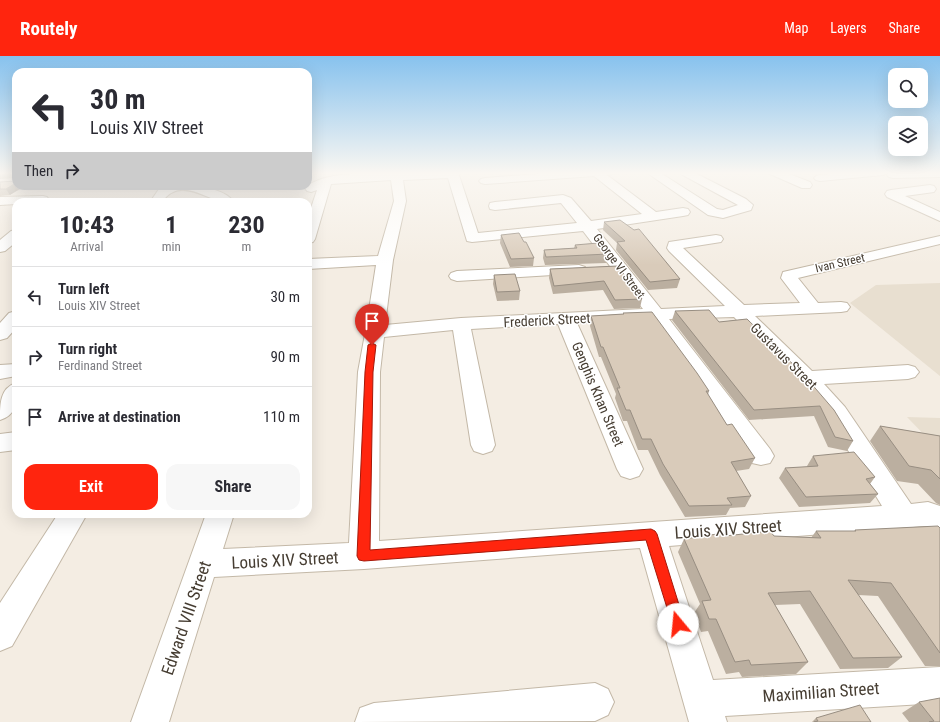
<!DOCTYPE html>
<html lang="en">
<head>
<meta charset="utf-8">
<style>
	:root { --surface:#fff; --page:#f7f7f7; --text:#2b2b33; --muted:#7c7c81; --line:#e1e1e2; --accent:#ff250e }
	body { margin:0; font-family:"Roboto Condensed",sans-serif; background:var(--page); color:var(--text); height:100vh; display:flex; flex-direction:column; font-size:15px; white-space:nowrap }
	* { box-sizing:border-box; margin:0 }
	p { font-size:13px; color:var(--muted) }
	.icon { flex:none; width:22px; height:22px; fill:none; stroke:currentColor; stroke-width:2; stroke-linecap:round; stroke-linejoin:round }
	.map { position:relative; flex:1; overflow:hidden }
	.sheet { position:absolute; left:12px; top:142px; width:300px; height:320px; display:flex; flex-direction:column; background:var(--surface); border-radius:12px; box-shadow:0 4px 16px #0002 }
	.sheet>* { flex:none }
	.hud { position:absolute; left:12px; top:12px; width:300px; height:122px; border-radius:12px; box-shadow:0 4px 16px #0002; background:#fff; color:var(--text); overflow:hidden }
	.tools { position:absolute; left:888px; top:12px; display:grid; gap:8px }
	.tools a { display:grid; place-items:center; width:40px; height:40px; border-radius:8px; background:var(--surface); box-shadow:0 4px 16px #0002; font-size:20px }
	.pin { position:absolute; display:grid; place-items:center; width:34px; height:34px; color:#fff; margin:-41px -17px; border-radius:50% 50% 50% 0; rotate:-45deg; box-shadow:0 0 4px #0007 }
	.pin .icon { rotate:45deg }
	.me { position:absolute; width:44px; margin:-22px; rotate:343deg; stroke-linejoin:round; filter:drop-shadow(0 0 3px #0008) }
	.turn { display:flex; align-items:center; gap:14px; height:84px; padding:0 12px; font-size:18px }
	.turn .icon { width:52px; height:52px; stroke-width:2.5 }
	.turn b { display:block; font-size:28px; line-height:34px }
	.then { display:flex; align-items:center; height:38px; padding:0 12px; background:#0003; gap:8px; font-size:15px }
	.eta { display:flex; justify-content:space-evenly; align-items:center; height:68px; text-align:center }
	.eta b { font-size:24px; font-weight:700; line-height:28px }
	.primary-button { display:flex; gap:8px; margin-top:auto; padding:8px 12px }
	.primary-button a { flex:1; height:46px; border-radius:12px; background:var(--accent); color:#fff; font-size:16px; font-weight:700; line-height:46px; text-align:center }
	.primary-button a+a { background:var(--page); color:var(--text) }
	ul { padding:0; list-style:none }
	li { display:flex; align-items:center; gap:12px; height:60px; padding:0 12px; border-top:1px solid var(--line) }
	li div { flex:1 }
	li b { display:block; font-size:15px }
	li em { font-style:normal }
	header { display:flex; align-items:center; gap:24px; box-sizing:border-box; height:56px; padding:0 20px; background:var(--accent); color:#fff }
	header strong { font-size:19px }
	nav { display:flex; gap:22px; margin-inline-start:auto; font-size:14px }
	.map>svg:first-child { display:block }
	.residential { fill:#e8dfd0 }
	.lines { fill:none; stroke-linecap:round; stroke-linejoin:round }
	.minor-casing { stroke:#c3b8a7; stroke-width:2 }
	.minor { fill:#fff; fill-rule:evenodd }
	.wall { fill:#bbafa0 }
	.shaded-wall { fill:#988e82 }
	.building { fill:#d9cbba; stroke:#988e82 }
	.route { fill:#ff250e; stroke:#a61809 }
	.labels { text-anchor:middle; stroke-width:3; stroke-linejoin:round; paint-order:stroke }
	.far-street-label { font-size:12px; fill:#463d32; stroke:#fff }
	.street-label { font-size:14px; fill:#463d32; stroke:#fff }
	.near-street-label { font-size:17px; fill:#463d32; stroke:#fff }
</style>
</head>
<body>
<header>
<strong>Routely</strong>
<nav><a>Map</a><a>Layers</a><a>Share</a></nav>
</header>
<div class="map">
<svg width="940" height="666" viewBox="0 0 940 666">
	<rect width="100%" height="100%" fill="#f4ede3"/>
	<path class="residential" d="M 940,227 L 940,320 L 850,247 L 876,229 Z
		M 907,361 L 940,362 L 940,395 Z"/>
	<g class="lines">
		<defs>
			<path id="minor" d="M 390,116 L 458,116 L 478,177 L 577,167 L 561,147 L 495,154 L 490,153 L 489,150 L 490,147 L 495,146 L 563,139 L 571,142 L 591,165 L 642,158 L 594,120 L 485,128 L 481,127 L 479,125 L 481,123 L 485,122 L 564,116 L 615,116 L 613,118 L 607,119 L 656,156 L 683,152 L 688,153 L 690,156 L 688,159 L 683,160 L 597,173 L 661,253 L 725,250 L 669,195 L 667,192 L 669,186 L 716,179 L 721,180 L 723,183 L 721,186 L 683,192 L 744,249 L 800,247 L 781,222 L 783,216 L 940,180 L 940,188 L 798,222 L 818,247 L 841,246 L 847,247 L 850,251 L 847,255 L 841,256 L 755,260 L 812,315 L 908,309 L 915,311 L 919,316 L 915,321 L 908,323 L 824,328 L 845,351 L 911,448 L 928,446 L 940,450 L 940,477 L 930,473 L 926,470 L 669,490 L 713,624 L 940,611 L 940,647 L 725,660 L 727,666 L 689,666 L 640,492 L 364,513 L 214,521 L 169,666 L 131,666 L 206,458 L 234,458 L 223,493 L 349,487 L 358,316 L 365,278 L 363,276 L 366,273 L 376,209 L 308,213 L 308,203 L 378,200 L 394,145 L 391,124 L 331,128 L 315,183 L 313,186 L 308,187 L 308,161 L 317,134 L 311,136 L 307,135 L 305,132 C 323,115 366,118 391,117 ZM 448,122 L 467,185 L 472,186 L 583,175 L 643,253 L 461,262 L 385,269 L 393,204 L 406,145 L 403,124 ZM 734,261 L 799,327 L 829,363 L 882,450 L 379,485 L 380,316 L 384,281 L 453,274 L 471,389 L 474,395 L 483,398 L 492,395 L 495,389 L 471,273 L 558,268 L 617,413 L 621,420 L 630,423 L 639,420 L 643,413 L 577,267 L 650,264 L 752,407 L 761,409 L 770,407 L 774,400 L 770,393 L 669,263 Z
				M 646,116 L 659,116 L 717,153 L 723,154 L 738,149 L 681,118 L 679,116 L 693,116 L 746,143 L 753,149 L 751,154 L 723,162 L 708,159 Z
				M 768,116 L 784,116 L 810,126 L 812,129 L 810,132 L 802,132 L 770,118 Z
				M 849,116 L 889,116 L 883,119 L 820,125 L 816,124 L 814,122 L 816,120 L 820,119 Z
				M 892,116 L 940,116 L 940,121 L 893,122 L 889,121 L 887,119 Z
				M 930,129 L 934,130 L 936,133 L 934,136 L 905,140 L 940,156 L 940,165 L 887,141 L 885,138 L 887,135 L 891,134 Z
				M 169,130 C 187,130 222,129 234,146 C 231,146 225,147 222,146 C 201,140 179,122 162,146 L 150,146 L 159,133 Z
				M 43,140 L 47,141 L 49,144 L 48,146 L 16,146 L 16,148 L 0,149 L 0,141 Z
				M 16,174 L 16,186 L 5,195 L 0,196 L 0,184 L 11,175 Z
				M 579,209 L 585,211 L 587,214 L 585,217 L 457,225 L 451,223 L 449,220 L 451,217 L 457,215 Z
				M 16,255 L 16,272 L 7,282 L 0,284 L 0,267 L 9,257 Z
				M 16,308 L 16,320 L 0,323 L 0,309 Z
				M 16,327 C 16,343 19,358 0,364 C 0,348 0,332 16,327 Z
				M 16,376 L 16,394 L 0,396 L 0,378 Z
				M 58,458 L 87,458 L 12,590 L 0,595 L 0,547 Z
				M 595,627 L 608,633 L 614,646 L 608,659 L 595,665 L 355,666 L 360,652 L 374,647 Z"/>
		</defs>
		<use href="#minor" class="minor-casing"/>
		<use href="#minor" class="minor"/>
	</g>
	<path class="wall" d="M 0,116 L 16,116 L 16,130 L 10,139 L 0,140 L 0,126 L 16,125 L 15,122 L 0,123 Z
		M 604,166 L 680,223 L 677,232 L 648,234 L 616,194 L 617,187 L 603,174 Z
		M 501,179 L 524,186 L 534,202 L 533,210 L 510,211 L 500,187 Z
		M 575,189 L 608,198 L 606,207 L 545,209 L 543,202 L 544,194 L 574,192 Z
		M 618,210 L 642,243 L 640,252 L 614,253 L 603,234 L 553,238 L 549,222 L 550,213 Z
		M 494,219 L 520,235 L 519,244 L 497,245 L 493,228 Z
		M 675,255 L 719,266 L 747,263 L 853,385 L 847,395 L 828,391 L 814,360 L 749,364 L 672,264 Z
		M 623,257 L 709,335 L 708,339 L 727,369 L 755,402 L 749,413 L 736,415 L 751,440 L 745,451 L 730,452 L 726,459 L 685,461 L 660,419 L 648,394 L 638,394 L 627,365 L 623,365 L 615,342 L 616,338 L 601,301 L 599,301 L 590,270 L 591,260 L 623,258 Z
		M 880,370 L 940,380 L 940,449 L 936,447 L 918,428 L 897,425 L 870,385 Z
		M 813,400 L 875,421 L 870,428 L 878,438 L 870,447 L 799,451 L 779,422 L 785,412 L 807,411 L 807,410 Z
		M 940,472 L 940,610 L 925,610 L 878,540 L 858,539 L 902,601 L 888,612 L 840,613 L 800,548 L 775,549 L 808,606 L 796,618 L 742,621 L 739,616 L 726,618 L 708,575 L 701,576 L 694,557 L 700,548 L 678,496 L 684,483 L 725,480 L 774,480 L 811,482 L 816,475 L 854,475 L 855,474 Z
		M 919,646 L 940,666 L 909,666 L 902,657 Z
		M 816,662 L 871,666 L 812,666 Z"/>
	<path class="shaded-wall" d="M 16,127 L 16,130 L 25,130 L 10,139 L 6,133 Z"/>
	<path class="building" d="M 14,116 L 16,116 L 16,127 L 6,133 L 0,133 L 0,126 L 16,125 Z
		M 620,164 L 634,174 L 639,173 L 680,223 L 650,226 L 617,186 L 625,185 L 604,166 Z
		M 519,177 L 524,186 L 526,186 L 534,202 L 511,203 L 501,179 Z
		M 598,187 L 608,198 L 546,201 L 544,194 L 577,192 L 575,189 Z
		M 618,210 L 642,243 L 615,244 L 604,225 L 554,230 L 550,213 Z
		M 515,218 L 520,235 L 497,236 L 494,219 Z
		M 709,254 L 719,266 L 747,263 L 803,318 L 834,354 L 853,385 L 835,381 L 820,350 L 754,354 L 675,255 Z
		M 652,256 L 697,317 L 709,335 L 706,335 L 727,369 L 732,368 L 755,402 L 731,406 L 751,440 L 727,442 L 732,449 L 689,450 L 663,408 L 651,383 L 642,383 L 630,354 L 626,354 L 617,332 L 620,332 L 603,291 L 601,291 L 591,260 L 624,258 L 623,257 Z
		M 880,370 L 940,380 L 940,423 L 931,414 L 909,410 Z
		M 854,396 L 875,421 L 866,423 L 878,438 L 806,441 L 785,412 L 818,410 L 813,400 Z
		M 938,470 L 940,472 L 940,597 L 891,527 L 848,524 L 902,601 L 853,602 L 810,535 L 768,537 L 808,606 L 751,609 L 749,604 L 735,606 L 716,563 L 709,563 L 702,545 L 711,544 L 684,483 L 724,477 L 725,480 L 770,475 L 774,480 L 821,482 L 816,475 L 856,475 L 855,474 Z
		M 940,642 L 940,666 L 929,666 L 934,665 L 919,646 Z
		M 860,649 L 871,666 L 814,666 L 818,665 L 816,662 Z"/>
	<linearGradient id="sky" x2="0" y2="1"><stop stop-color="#87c2ee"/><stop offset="0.56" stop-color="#faf7f2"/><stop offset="1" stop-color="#faf7f2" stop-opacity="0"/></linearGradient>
	<rect width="940" height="209" fill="url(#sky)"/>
	<path class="route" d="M 372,287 L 376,289 L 373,316 L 370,494 L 651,473 L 655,475 L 657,478 L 685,568 L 683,573 L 678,575 L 674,573 L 672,568 L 646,484 L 364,505 L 359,504 L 357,500 L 365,316 L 368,289 Z"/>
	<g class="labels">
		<g class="far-street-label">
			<text transform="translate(840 207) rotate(-13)" y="4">Ivan Street</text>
			<text transform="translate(619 210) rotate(53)" y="4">George VI Street</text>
		</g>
		<g class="street-label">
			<text transform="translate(547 264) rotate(-3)" y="5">Frederick Street</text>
			<text transform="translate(784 300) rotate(45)" y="5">Gustavus Street</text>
			<text transform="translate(598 338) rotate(67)" y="5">Genghis Khan Street</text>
		</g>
		<g class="near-street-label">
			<text transform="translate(728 473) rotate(-4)" y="6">Louis XIV Street</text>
			<text transform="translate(285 504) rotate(-3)" y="6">Louis XIV Street</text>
			<text transform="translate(186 562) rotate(-71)" y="6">Edward VIII Street</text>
			<text transform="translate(821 636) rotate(-4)" y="6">Maximilian Street</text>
		</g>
	</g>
</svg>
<div class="tools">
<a><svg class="icon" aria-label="search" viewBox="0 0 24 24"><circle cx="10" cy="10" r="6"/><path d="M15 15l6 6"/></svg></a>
<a><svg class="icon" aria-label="layers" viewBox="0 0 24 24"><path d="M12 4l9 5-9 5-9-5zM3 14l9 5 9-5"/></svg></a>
</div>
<div class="pin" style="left:372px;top:289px;background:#d93025"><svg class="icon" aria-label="arrive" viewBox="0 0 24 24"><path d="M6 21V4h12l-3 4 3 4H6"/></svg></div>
<svg class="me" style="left:678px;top:568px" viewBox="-20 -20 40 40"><circle r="19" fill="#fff"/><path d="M0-13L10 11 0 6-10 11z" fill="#ff250e"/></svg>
<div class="hud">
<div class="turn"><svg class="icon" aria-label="left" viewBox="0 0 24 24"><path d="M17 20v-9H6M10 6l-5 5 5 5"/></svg><div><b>30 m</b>Louis XIV Street</div></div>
<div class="then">Then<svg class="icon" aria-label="right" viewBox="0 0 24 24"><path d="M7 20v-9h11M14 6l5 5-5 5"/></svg></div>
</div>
<section class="sheet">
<div class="eta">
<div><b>10:43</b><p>Arrival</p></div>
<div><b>1</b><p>min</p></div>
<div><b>230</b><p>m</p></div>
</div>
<ul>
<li><svg class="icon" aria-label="left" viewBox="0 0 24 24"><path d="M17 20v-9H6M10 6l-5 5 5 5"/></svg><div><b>Turn left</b><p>Louis XIV Street</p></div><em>30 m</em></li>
<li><svg class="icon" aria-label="right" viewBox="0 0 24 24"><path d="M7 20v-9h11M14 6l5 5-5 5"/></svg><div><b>Turn right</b><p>Ferdinand Street</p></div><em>90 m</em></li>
<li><svg class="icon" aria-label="arrive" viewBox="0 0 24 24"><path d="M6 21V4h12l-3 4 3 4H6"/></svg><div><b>Arrive at destination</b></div><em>110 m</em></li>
</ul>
<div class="primary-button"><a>Exit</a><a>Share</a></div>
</section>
</div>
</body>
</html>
